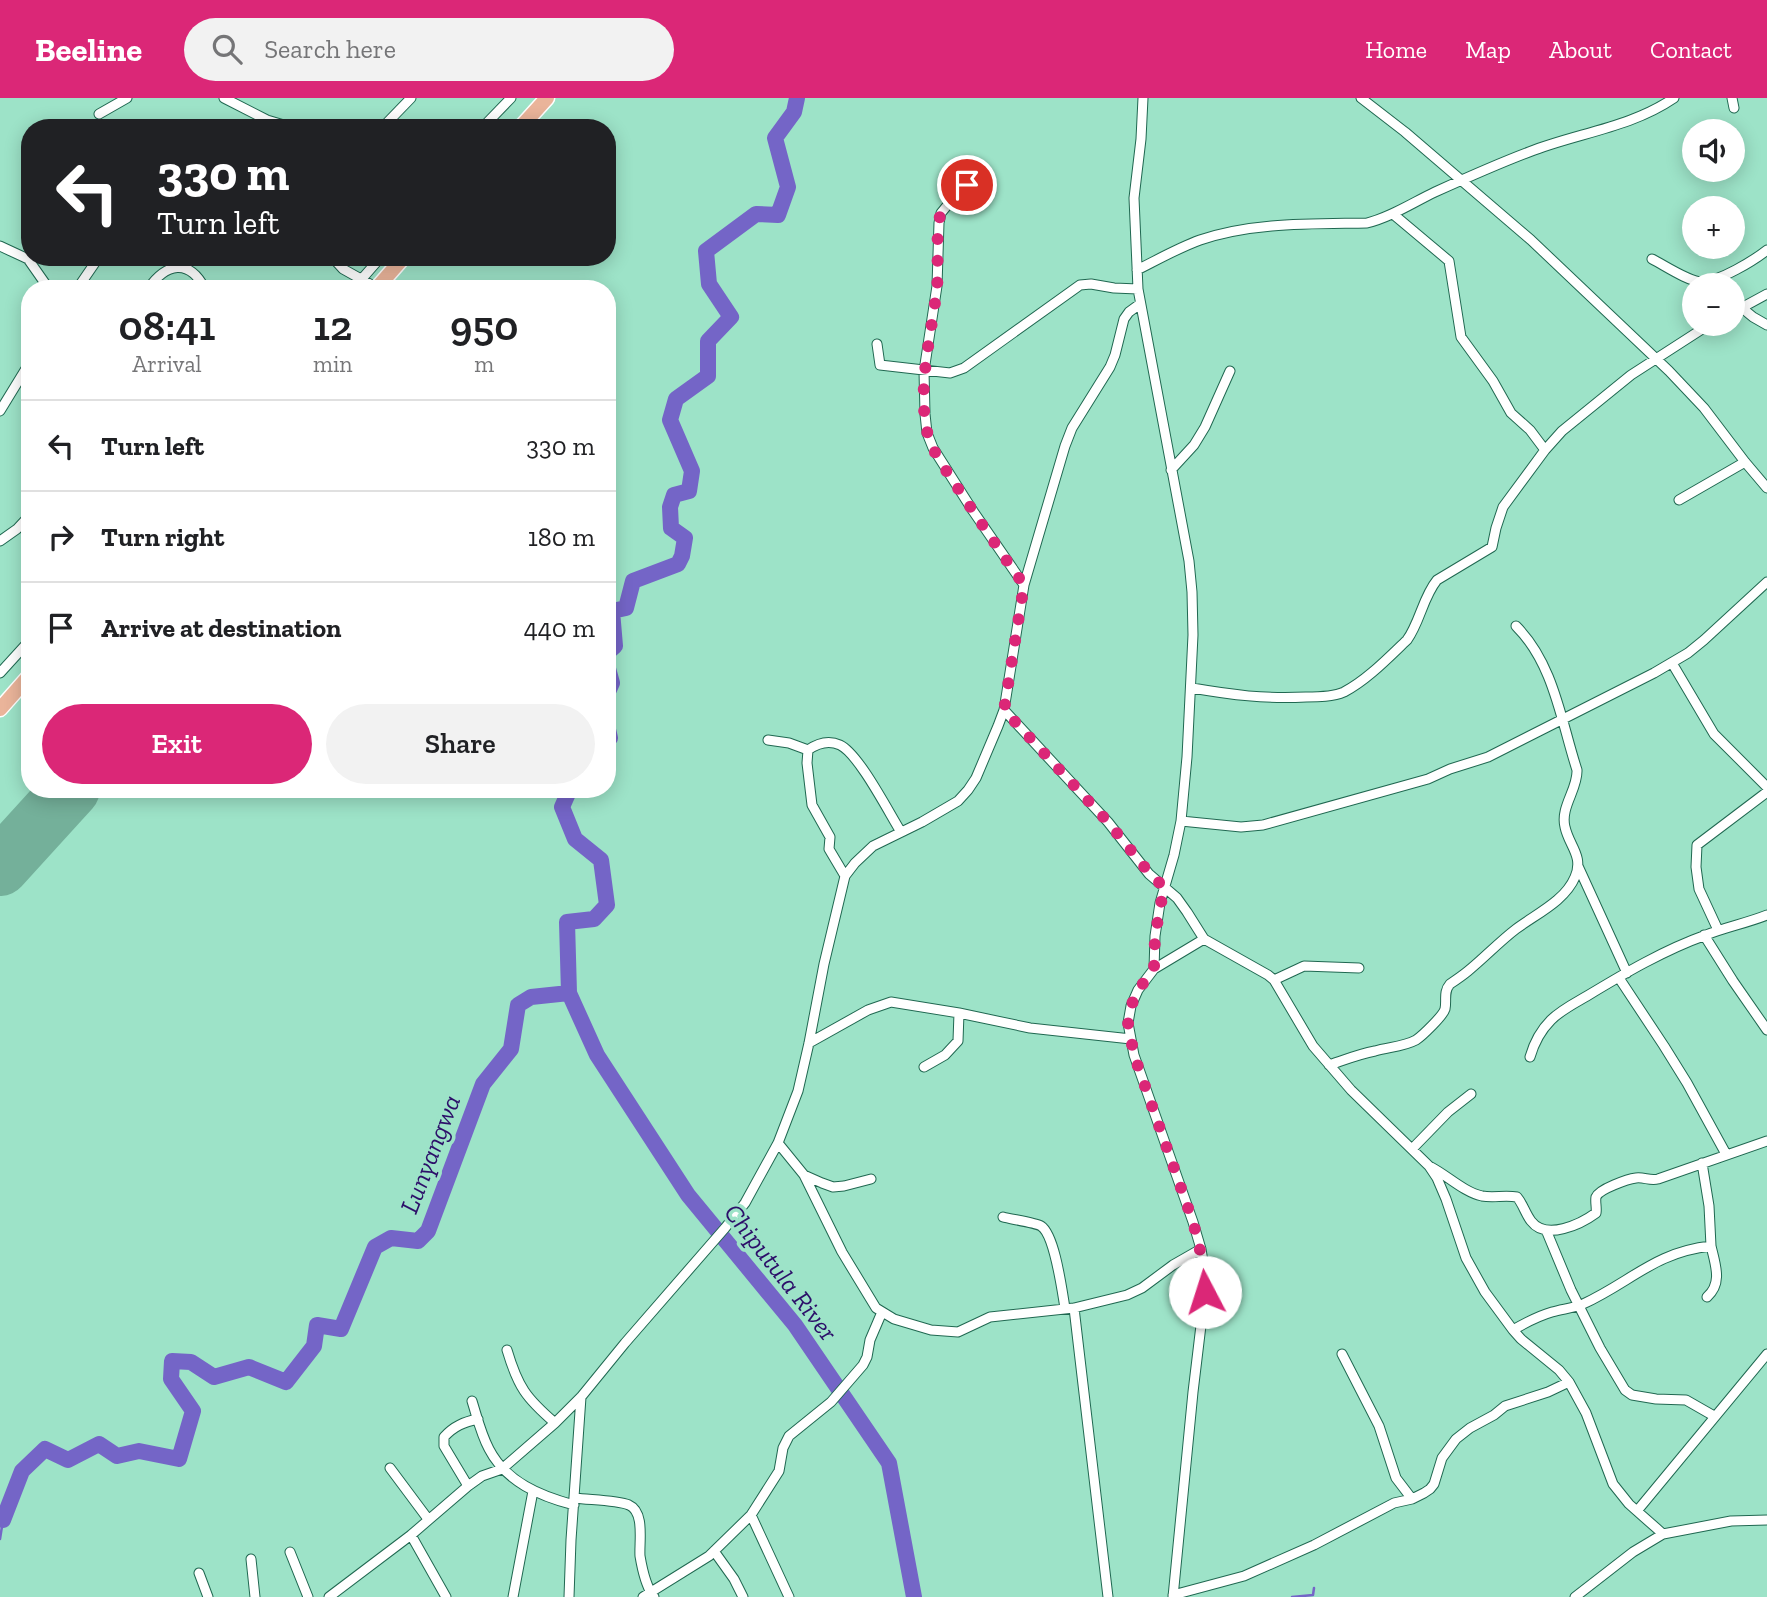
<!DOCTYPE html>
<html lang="en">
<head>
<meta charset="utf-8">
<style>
	:root { --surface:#fff; --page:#f2f2f2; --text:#202124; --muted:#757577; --line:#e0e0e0; --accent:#db2777 }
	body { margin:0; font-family:"Zilla Slab",serif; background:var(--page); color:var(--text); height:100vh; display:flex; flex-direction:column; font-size:26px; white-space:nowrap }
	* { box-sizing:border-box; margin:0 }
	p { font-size:23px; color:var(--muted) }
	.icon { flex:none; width:38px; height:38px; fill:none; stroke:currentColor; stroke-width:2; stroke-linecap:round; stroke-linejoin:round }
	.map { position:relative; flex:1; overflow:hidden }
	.details { position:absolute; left:21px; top:182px; width:595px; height:518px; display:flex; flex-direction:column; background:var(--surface); border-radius:28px; box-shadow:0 4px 18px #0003 }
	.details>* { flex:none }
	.top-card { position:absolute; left:21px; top:21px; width:595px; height:147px; border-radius:28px; box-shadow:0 4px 18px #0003; background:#202124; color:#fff; overflow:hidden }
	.fabs { position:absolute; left:1682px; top:21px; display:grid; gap:14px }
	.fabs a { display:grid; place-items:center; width:63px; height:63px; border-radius:50%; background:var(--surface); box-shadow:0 4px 18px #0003; font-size:35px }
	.pin { position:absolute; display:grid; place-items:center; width:60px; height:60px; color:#fff; margin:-30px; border:4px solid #fff; border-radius:50%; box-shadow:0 2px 7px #0007 }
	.me { position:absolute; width:77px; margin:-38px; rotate:355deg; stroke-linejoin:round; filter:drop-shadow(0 0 5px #0008) }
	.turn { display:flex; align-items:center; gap:24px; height:147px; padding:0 21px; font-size:32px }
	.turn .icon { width:91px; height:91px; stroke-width:2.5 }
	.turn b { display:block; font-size:49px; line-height:60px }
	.eta { display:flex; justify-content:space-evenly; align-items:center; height:119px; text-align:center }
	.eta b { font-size:42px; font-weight:600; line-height:49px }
	.cta { display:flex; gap:14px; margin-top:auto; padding:14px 21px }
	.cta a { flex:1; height:80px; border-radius:42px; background:var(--accent); color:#fff; font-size:28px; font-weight:600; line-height:80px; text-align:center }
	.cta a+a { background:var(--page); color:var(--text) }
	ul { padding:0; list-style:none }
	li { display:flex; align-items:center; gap:21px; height:91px; padding:0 21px; border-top:2px solid var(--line) }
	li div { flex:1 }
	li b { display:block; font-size:26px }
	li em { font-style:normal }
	header { display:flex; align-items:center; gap:42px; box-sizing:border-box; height:98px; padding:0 35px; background:var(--accent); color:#fff }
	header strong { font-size:33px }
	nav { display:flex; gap:38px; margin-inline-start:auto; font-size:24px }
	.search { width:490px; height:63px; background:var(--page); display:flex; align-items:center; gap:18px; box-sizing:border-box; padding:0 24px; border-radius:38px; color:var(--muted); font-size:26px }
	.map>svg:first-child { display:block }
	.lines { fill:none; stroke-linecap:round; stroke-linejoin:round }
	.stream { stroke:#7465c7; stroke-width:2.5 }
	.river { stroke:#7465c7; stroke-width:16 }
	.runway { stroke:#74b09a; stroke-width:58 }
	.minor-casing { stroke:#206851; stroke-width:11 }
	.trunk-casing { stroke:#fff; stroke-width:17 }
	.minor { stroke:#fff; stroke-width:9 }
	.trunk { stroke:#eab49a; stroke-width:14 }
	.route { stroke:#db2777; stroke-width:12; stroke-dasharray:0 21.6 }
	.labels { text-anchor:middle; stroke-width:7; stroke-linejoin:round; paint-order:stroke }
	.water-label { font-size:26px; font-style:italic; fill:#2c0f69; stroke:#9de3c8 }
</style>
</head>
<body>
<header>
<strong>Beeline</strong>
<div class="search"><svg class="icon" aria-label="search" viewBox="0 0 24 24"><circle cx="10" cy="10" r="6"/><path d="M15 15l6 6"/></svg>Search here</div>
<nav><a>Home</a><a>Map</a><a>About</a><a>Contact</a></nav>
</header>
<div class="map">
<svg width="1767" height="1499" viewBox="0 0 1767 1499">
	<rect width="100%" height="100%" fill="#9de3c8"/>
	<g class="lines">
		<path class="stream" d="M 0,1441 L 3,1422
			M 1292,1499 L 1313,1497 L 1314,1490"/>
		<path class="river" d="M 607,555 L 615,548 L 612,513 L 626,510 L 633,483 L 678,466 L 682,458 L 685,440 L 671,430 L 670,409 L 674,397 L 689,393 L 692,373 L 670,322 L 676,301 L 708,278 L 708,243 L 731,219 L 709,186 L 706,153 L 756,116 L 778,117 L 788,89 L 775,40 L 794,14 L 797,0
			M 607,567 L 612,585 L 607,596
			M 607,627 L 610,640 L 607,643
			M 569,895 L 597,957 L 688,1097 L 795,1227 L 889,1365 L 914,1499
			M 0,1421 L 3,1422 L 22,1373 L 45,1351 L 68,1362 L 99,1346 L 117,1358 L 139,1353 L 179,1361 L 193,1313 L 171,1281 L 172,1263 L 191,1264 L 214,1279 L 249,1269 L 286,1284 L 314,1248 L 317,1227 L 341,1231 L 375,1149 L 391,1140 L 418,1143 L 428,1133 L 483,986 L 511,951 L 518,907 L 531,899 L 569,895 L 567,824 L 594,821 L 607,807 L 601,762 L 575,741 L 562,709 L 570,691"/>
		<path class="runway" d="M 0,769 L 71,691"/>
		<defs>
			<path id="minor" d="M 224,0 L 267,22 L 294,30
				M 1143,0 L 1141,41 L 1134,100 L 1138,191 L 1189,463 L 1192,494 L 1193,537 L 1187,659 L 1181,723 L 1174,757 L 1160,805 L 1155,838 L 1154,871 L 1138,892 L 1131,908 L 1128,925 L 1134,957 L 1193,1124 L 1201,1151 L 1205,1176 L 1205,1194 L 1193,1294 L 1173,1499
				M 1361,0 L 1405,34 L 1531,142 L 1669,273 L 1704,310 L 1745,364 L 1767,390
				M 1732,0 L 1734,10
				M 99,16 L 127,0
				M 382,30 L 411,0
				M 482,30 L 511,0
				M 981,76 L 955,98 L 941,115 L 939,125 L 937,188 L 924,273 L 925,316 L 927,335 L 933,350 L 973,413 L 1024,487
				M 1393,116 L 1449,163 L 1461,239 L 1493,283 L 1511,315 L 1530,332 L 1545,352
				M 0,148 L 28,161 L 49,191
				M 332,159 L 343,171 L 377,190
				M 1652,161 C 1664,167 1689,184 1702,184 C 1720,183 1753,163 1767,152
				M 1137,172 C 1157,162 1178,150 1200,142 C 1253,124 1312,126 1367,125 C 1391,119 1412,105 1435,94 C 1466,80 1497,66 1529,54 C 1577,35 1630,30 1674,0
				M 77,191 L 99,159
				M 148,191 C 166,165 189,160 205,191
				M 353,191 L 381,159
				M 1742,210 L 1753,219 L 1767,227
				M 1732,215 L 1767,196
				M 877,246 L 880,267 L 950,275 L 964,270 L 1080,187 L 1091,186 L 1114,190 L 1138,191
				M 0,313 L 30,264
				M 1171,372 L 1194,347 L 1205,329 L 1230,273
				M 1679,402 L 1745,364
				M 0,443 L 17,431 L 30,417
				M 1672,565 L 1714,636 L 1767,689
				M 0,575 L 30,542
				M 1192,590 C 1233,597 1263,601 1306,599 C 1318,599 1333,599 1344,594 C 1367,582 1388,560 1407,542 C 1420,524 1423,499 1437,482 L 1492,449 L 1496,430 L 1503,409 L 1545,352 L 1562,333 L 1631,277 L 1710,226
				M 1004,612 L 1108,724 L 1149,776 L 1177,800 L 1187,814 L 1204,841 L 1268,877 L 1274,882 L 1313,948 L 1351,992 L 1429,1068 L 1437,1080 L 1446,1101 L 1466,1160 L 1485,1194 L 1513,1232 L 1521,1241 L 1559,1272 L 1569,1284 L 1586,1315 L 1613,1386 L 1629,1406 L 1663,1436 L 1633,1454 L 1575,1499
				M 768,642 L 789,645 L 808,652
				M 1181,723 L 1241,729 L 1263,727 L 1428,681 L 1450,671 L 1488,659 L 1654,575 L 1688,555 L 1704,542 L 1767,484
				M 1578,768 L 1627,875
				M 845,778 L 829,751 L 830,739 L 812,707 L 807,665 L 808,652 C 818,645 829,642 840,647 C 859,656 889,715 901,734
				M 1718,832 L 1699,791 L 1696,769 L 1697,747 L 1767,694
				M 1704,837 L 1733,883 L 1767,932
				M 1154,871 L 1204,841
				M 1619,880 L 1664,948 L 1687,985 L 1726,1056
				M 1274,882 L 1304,868 L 1359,870
				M 809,945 L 868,912 L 891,904 L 959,915 L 1030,930 L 1131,941
				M 1530,959 C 1534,945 1540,933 1551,922 C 1561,912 1575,905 1587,898 C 1625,875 1664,852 1706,837 C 1726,829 1747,825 1767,817
				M 1329,967 C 1344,962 1359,956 1375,953 C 1388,949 1403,949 1416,942 C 1422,938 1443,918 1445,911 C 1447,902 1443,894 1450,886 C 1456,882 1462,878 1468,873 C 1484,860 1499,844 1516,831 C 1536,816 1565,803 1575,779 C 1584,758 1569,748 1565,729 C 1560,709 1578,691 1577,672 C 1561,623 1554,566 1516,528
				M 924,969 L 945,957 L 958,943 L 959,915
				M 778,1045 L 804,1077 L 822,1085 L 833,1089 L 844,1088 L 871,1081
				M 1412,1051 L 1448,1014 L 1471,996
				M 1702,1065 L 1709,1108 L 1711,1148
				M 1431,1069 C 1448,1078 1464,1094 1482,1098 C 1493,1100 1505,1097 1517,1099 C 1523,1106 1525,1115 1531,1123 C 1546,1143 1581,1126 1596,1115 C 1597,1110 1595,1104 1596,1099 C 1599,1091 1628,1081 1636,1080 C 1644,1079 1650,1083 1658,1081 L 1767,1043
				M 804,1077 L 842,1154 L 876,1210 L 894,1221 L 931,1232 L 958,1234 L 990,1219 L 1074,1210 L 1127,1197 L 1142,1190 L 1173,1167 L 1201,1151
				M 1003,1119 C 1010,1121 1036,1125 1041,1128 C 1055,1137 1062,1193 1065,1210
				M 1546,1132 L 1571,1192 L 1600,1250 L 1625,1292 L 1632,1297 L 1656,1301 L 1686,1302 L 1714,1318
				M 1074,1210 L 1108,1499
				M 1513,1232 C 1525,1225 1538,1218 1552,1214 C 1562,1211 1574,1210 1583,1206 C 1631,1184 1655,1154 1711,1148 C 1715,1166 1723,1185 1707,1199
				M 507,1252 C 518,1289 526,1300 555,1325
				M 1342,1256 L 1379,1328 L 1396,1380 L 1412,1401
				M 472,1303 C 477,1319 481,1336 489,1351 C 506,1384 540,1398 574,1407
				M 390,1370 L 428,1421
				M 468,1388 L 444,1348 L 444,1339 C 454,1328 464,1324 478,1321
				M 575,1400 C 589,1402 616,1402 629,1407 C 645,1414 639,1444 640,1458 C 642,1470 646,1489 654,1499
				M 1637,1413 L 1767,1256
				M 751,1417 L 789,1499
				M 1663,1436 L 1731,1423 L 1767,1422
				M 411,1437 L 446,1499
				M 714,1453 L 734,1481 L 743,1499
				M 290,1454 L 308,1499
				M 251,1461 L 255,1499
				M 199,1475 L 208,1499
				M 1173,1497 L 1244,1478 L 1314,1447 L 1394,1405 L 1412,1401 L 1424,1395 L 1430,1391 L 1434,1386 L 1442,1360 L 1456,1341 L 1470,1330 L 1494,1317 L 1505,1308 L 1548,1294 L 1569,1284
				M 329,1499 L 411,1437 L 468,1388 L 482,1378 L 502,1371 L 555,1325 L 581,1299 L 625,1245 L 725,1130 L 745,1105 L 778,1045 L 798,993 L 809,945 L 824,866 L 845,778 L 855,765 L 873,748 L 922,724 L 958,703 L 968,692 L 976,680 L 998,628 L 1004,612 L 1024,487 L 1065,348 L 1072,330 L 1110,269 L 1115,257 L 1124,221 L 1129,214 L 1140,206
				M 513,1499 L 533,1393
				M 569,1499 L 571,1442 L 581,1299
				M 643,1499 L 709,1458 L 751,1417 L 779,1373 L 783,1350 L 789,1338 L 831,1304 L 863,1267 L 867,1259 L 870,1242 L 882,1214"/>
			<path id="trunk" d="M 520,30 L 547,0
				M 376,191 L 404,159
				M 0,611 L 30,577"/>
		</defs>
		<use href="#minor" class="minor-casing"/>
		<use href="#trunk" class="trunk-casing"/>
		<use href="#minor" class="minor"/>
		<use href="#trunk" class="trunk"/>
	</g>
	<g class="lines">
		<path class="route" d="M 967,87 C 958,95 946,104 941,115 C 935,131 939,170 937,189 C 932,236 917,286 927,333 C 931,353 946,372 957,389 C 979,422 1001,455 1024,487 L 1004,612 L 1108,724 L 1150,776 L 1164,789 L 1155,838 L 1154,871 L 1138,892 L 1131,908 L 1128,925 L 1134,957 L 1193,1124 C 1199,1147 1205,1169 1205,1194"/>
	</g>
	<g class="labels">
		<g class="water-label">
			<text transform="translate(430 1056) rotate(-69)" y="9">Lunyangwa</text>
			<text transform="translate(781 1174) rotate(52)" y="9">Chiputula River</text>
		</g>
	</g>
</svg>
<div class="fabs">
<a><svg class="icon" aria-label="sound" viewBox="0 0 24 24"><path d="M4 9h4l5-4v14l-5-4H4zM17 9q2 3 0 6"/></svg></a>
<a>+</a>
<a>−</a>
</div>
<div class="pin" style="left:967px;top:87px;background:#d93025"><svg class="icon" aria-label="arrive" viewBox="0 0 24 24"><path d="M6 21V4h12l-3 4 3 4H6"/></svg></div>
<svg class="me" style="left:1205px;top:1194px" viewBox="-20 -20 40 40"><circle r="19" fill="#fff"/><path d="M0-13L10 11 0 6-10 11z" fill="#db2777"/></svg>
<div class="top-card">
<div class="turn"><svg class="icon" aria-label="left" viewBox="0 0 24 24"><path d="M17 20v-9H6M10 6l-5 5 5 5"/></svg><div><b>330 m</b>Turn left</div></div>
</div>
<section class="details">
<div class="eta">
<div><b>08:41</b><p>Arrival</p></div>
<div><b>12</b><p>min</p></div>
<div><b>950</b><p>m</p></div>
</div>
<ul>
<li><svg class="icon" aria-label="left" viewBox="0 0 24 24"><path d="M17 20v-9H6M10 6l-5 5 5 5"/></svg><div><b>Turn left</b></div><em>330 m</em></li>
<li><svg class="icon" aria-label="right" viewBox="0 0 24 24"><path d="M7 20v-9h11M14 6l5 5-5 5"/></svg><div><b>Turn right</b></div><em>180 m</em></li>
<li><svg class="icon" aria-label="arrive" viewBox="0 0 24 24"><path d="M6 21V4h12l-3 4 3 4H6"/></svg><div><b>Arrive at destination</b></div><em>440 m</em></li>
</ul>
<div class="cta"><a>Exit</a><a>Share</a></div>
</section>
</div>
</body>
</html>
